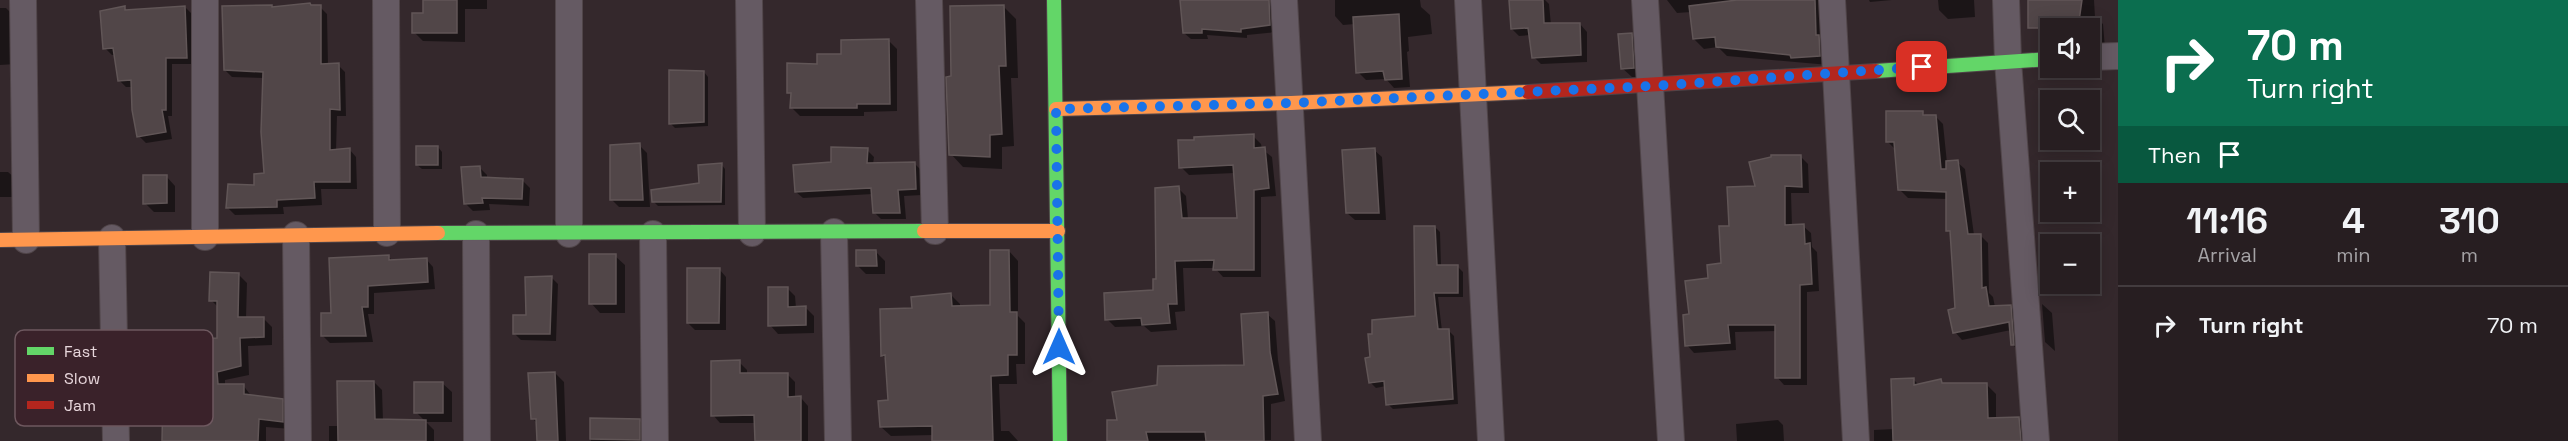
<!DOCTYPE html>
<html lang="en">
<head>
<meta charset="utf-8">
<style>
	:root { --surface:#271e21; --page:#332b2e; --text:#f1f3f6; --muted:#a4a2a5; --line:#433c3f }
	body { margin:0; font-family:"Space Grotesk",sans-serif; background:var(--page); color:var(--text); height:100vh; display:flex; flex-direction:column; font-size:22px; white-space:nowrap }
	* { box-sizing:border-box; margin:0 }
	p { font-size:20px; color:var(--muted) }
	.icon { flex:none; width:33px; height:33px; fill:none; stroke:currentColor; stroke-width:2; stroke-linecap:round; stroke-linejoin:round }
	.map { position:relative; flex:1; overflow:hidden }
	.side { display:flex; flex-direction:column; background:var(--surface); width:450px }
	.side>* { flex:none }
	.guide { background:#0b6e4f; color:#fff; overflow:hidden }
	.tools { position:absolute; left:2040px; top:18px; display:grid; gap:12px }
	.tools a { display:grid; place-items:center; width:60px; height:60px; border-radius:0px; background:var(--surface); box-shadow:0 3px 15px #0003,0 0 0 2px var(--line); font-size:30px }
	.pin { position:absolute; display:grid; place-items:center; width:51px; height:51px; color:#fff; margin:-26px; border-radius:12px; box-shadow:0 3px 9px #0006 }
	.me { position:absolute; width:66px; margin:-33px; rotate:0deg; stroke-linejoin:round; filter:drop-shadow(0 0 4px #0008) }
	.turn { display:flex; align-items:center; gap:21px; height:126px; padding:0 30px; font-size:27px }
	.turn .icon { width:78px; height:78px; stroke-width:2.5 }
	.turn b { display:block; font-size:42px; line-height:51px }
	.then { display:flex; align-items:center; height:57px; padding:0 30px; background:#0003; gap:12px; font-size:22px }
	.eta { display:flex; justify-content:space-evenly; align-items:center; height:102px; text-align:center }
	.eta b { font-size:36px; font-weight:700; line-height:42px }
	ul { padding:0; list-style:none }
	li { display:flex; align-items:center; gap:18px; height:78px; padding:0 30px; border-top:2px solid var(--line) }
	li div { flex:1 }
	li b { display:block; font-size:22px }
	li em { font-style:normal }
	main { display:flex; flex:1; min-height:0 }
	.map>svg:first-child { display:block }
	.shadow { fill:#0007 }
	.building { fill:#514648; stroke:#615657; stroke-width:1.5 }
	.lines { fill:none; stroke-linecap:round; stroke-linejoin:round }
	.street-casing { stroke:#504549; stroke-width:28 }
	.fast-casing { stroke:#504549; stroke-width:16 }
	.slow-casing { stroke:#504549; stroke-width:16 }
	.jam-casing { stroke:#504549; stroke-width:16 }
	.street { stroke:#655a63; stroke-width:26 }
	.fast { stroke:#63d668; stroke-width:14 }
	.slow { stroke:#ff974d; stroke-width:14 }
	.jam { stroke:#b3261e; stroke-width:14 }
	.route { stroke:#1a73e8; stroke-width:10; stroke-dasharray:0 18 }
	.key { fill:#3a222a; stroke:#6e585f; stroke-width:1.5 }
	.key-label { font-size:16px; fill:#e7d6db }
</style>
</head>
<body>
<main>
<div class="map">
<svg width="2118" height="441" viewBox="0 0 2118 441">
	<rect width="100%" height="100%" fill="#34282c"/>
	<path class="shadow" d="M 424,0 L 487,0 L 487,9 L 465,9 L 465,42 L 423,41 L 414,32 L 424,15 Z
		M 1182,0 L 1268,0 L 1275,7 L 1276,32 L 1247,35 L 1247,38 L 1207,35 L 1208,39 L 1191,39 L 1184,33 Z
		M 1335,0 L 1420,0 L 1421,7 L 1430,15 L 1432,34 L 1408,37 L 1409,51 L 1407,52 L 1410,87 L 1394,88 L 1386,79 L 1366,80 L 1358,72 L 1355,24 L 1343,25 L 1335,16 Z
		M 1510,0 L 1545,0 L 1549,4 L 1551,25 L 1580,24 L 1587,32 L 1587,62 L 1541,64 L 1534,57 L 1531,35 L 1519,36 L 1512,29 Z
		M 1667,0 L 1824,0 L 1829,65 L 1727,56 L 1718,47 L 1704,49 L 1694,39 L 1691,12 L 1677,13 Z
		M 1869,0 L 1892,0 L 1870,2 Z
		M 1938,0 L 1974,0 L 1975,17 L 1948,19 L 1939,10 Z
		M 2065,0 L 2094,0 L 2095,17 L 2103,24 L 2105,48 L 2090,50 L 2090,28 L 2062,28 Z
		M 185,7 L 192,14 L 193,64 L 172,64 L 172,116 L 168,116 L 172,139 L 146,143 L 139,136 L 133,87 L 126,87 L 119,80 L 116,55 L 112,55 L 105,48 L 124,8 L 127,11 Z
		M 320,7 L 327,14 L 328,65 L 338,65 L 345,72 L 346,116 L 337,116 L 336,151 L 350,150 L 356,157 L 357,189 L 321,189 L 322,205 L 283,207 L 284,214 L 235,215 L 228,208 L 256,187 L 265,175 L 265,78 L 232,77 L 225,70 Z
		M 1004,7 L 1016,19 L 1018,78 L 1011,78 L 1014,146 L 1002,147 L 1002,169 L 963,167 L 951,154 L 953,78 Z
		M 0,8 L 6,8 L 15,17 L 16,64 L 0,65 Z
		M 1631,34 L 1641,43 L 1643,77 L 1632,77 L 1622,68 Z
		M 888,40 L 897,49 L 897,111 L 864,112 L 864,116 L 800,116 L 792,108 L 792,96 L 789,92 L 843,56 Z
		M 704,72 L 708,77 L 708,126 L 675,128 L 671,124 Z
		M 1922,112 L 1926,116 L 1935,116 L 1943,124 L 1947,163 L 1957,162 L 1965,169 L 1974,235 L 1980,235 L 1988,243 L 1989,293 L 1993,297 L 1995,307 L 2010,306 L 2018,314 L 2020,352 L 2012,344 L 2011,330 L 1962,340 L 1955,332 L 1956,310 L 1952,235 L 1948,231 L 1948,199 L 1908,198 L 1900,190 L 1896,150 L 1887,141 Z
		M 1253,136 L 1261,144 L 1262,149 L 1272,157 L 1276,196 L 1261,197 L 1261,277 L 1223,277 L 1215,268 L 1183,268 L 1185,311 L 1175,312 L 1177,330 L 1151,332 L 1144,326 L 1115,327 L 1107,319 L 1155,292 L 1178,188 L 1186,196 L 1188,219 L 1239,219 L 1235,173 L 1189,175 L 1181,167 Z
		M 639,145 L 647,153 L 650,207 L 619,207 L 611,199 Z
		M 438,147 L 442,152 L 442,169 L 422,169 L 417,165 Z
		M 867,150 L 874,157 L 873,164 L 915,164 L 921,170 L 922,195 L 904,196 L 906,219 L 881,219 L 874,212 L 873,194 L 803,198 L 796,192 Z
		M 1374,150 L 1382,157 L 1386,220 L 1355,220 L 1347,213 Z
		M 1800,156 L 1808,164 L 1809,193 L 1791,193 L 1792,226 L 1803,226 L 1811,233 L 1812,247 L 1817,252 L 1819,291 L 1807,292 L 1807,385 L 1784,385 L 1777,377 L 1777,331 L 1735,332 L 1736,350 L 1694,353 L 1687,345 L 1690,316 L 1710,280 L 1723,265 L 1731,227 L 1757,188 Z
		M 721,164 L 725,169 L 725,205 L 658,206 L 654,202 L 701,185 Z
		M 479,167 L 487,175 L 487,179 L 523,181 L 530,188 L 529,206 L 489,204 L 490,210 L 473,211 L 466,204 Z
		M 0,172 L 8,172 L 16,179 L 16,197 L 0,197 Z
		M 166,176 L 175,186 L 175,212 L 154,212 L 145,203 Z
		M 1435,227 L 1440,232 L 1441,266 L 1457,266 L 1463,272 L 1463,297 L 1438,297 L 1442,331 L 1449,331 L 1454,336 L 1458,404 L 1393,409 L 1388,404 L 1386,386 L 1376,388 L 1371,383 L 1371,358 L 1416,317 Z
		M 1009,251 L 1018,261 L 1018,316 L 1025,323 L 1025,364 L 1016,364 L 1017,384 L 999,384 L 1001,431 L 1009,431 L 1018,441 L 934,441 L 934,435 L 891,436 L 881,427 L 890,401 L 886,359 L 882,355 L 914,309 L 951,295 L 960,304 L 960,308 L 992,307 Z
		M 876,252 L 885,261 L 885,274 L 866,274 L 857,265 Z
		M 388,256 L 393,261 L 426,259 L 433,267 L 435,289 L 374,293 L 374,314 L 368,314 L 373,342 L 330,343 L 323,336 L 332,314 Z
		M 615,256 L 625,265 L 625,313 L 600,313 L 591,303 Z
		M 720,270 L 726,277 L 726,330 L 695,330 L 688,323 Z
		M 238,274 L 247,283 L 246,318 L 263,318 L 272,327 L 272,345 L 248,346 L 249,375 L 225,380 L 225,386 L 243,385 L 252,397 L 282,400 L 290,409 L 291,429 L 266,427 L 266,441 L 164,441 L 191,350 L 219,340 L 219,308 L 211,300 Z
		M 551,277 L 558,284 L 556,341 L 521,340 L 514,333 L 528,317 Z
		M 787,288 L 795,296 L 796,308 L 806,308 L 814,316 L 814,333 L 778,334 L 770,325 Z
		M 2042,304 L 2052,313 L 2055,351 L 2045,342 Z
		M 1267,314 L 1275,321 L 1278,360 L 1285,401 L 1271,404 L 1271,440 L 1108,441 L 1119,421 L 1159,386 L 1246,367 Z
		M 739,362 L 747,370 L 747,375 L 787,374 L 795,382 L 795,398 L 801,398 L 808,406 L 808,441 L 758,441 L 756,423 L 720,423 L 713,415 Z
		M 555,373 L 564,382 L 566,441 L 538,441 L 538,424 L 532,418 Z
		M 1914,380 L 1919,385 L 1940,381 L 1944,385 L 1987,385 L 1996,394 L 1996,419 L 2019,419 L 2028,428 L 2028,441 L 1874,441 L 1874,430 L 1894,429 Z
		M 374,382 L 382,390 L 383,421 L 425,421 L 416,412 L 442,383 L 452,392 L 452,422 L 426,422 L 434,430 L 434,441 L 329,441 L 329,426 L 339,426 Z
		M 591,420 L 639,420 L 648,429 L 649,441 L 591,441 Z
		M 1778,420 L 1783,425 L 1784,441 L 1737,441 L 1736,424 Z"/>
	<path class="building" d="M 423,0 L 457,0 L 457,33 L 412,33 L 412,13 L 423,13 Z
		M 1180,0 L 1269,0 L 1270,25 L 1241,29 L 1241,32 L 1202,29 L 1202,33 L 1183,33 Z
		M 1509,0 L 1543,0 L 1544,23 L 1580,23 L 1581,55 L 1532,58 L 1528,28 L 1511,29 Z
		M 1737,0 L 1815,0 L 1816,35 L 1819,35 L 1820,56 L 1791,58 L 1790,55 L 1716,47 L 1715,37 L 1693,39 L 1689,6 Z
		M 2028,0 L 2082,0 L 2078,28 L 2028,28 Z
		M 310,3 L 311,5 L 321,5 L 321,64 L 339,63 L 340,110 L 330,109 L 330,150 L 350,148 L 350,182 L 314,182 L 315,198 L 277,200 L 277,207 L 226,208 L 228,184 L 254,185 L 254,174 L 264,173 L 261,132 L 263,72 L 224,70 L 222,6 L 272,5 L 272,7 Z
		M 1004,5 L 1006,66 L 999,66 L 1002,134 L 990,135 L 990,157 L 949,155 L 946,77 L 951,76 L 950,6 Z
		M 125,6 L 125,10 L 185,6 L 187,58 L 166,58 L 166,110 L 162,110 L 166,132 L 137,137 L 132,110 L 131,80 L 118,81 L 113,48 L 103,49 L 100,11 Z
		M 1399,14 L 1402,79 L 1385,80 L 1383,71 L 1356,73 L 1353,17 Z
		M 1632,33 L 1634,68 L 1621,69 L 1618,34 Z
		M 889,39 L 890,104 L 857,104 L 857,108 L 790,108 L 791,93 L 787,93 L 787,63 L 817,64 L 817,54 L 841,54 L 841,40 Z
		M 669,70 L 704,71 L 704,122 L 669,124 Z
		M 1886,111 L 1923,111 L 1923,115 L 1936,115 L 1941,169 L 1946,169 L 1946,161 L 1958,160 L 1968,234 L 1981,234 L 1982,288 L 1986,287 L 1989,306 L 2011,305 L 2014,345 L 2011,345 L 2009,322 L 1953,333 L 1948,310 L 1955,308 L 1950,231 L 1946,231 L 1946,192 L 1898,190 L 1894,142 L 1886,142 Z
		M 1254,134 L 1254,148 L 1265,147 L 1269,188 L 1254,190 L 1254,270 L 1213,270 L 1214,260 L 1175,261 L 1177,304 L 1168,304 L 1170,323 L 1142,325 L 1141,318 L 1105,320 L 1104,293 L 1153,290 L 1153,279 L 1156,279 L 1155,188 L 1179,186 L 1182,218 L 1237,218 L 1233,165 L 1179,168 L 1178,140 L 1194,140 L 1194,137 Z
		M 640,143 L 643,200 L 610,200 L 610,145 Z
		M 416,146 L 438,146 L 438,165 L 416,165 Z
		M 831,147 L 868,148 L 867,163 L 915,162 L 916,189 L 898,190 L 900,213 L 873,213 L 871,188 L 795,192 L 793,165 L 831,162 Z
		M 1375,148 L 1379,213 L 1346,213 L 1342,150 Z
		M 1771,155 L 1801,155 L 1802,187 L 1785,186 L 1785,225 L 1804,224 L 1805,244 L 1810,243 L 1812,284 L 1800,285 L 1800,378 L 1775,378 L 1775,325 L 1728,325 L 1730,343 L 1685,346 L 1683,315 L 1689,314 L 1685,281 L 1708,278 L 1707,265 L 1721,263 L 1719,226 L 1729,226 L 1727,187 L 1755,186 L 1749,162 L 1771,157 Z
		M 722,163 L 721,202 L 652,202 L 651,190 L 699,183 L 698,165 Z
		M 480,166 L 481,177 L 523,179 L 522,199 L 482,198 L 483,203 L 464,204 L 461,167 Z
		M 143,175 L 167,175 L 167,203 L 143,204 Z
		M 1414,226 L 1435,226 L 1437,265 L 1458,265 L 1458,293 L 1434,293 L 1438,329 L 1449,329 L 1453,399 L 1386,405 L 1384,381 L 1369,383 L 1365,358 L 1370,357 L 1368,334 L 1372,334 L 1372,320 L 1415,316 Z
		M 856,250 L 876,250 L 877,266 L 856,266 Z
		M 990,250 L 1009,250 L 1010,312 L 1017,312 L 1017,355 L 1008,355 L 1008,375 L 991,376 L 993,441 L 932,441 L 932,426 L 880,427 L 878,401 L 888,400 L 885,355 L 881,356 L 880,309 L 912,308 L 911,297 L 951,293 L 952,306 L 990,305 Z
		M 589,254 L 616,254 L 616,304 L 589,304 Z
		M 389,255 L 389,260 L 427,258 L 428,282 L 368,286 L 368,307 L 362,307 L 366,336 L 321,336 L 321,313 L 331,313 L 329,258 Z
		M 687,268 L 720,268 L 719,323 L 687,323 Z
		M 210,272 L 239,273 L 238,317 L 264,317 L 264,337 L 240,338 L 241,366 L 217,372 L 218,384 L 244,384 L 244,394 L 283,399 L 283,422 L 259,419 L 258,441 L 162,441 L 164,347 L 189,349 L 189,339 L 217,338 L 217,301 L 209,301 Z
		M 552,276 L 550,334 L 513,334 L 513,315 L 526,315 L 525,277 Z
		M 768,287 L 788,287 L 788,307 L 806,306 L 806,325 L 768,326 Z
		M 1268,312 L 1270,352 L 1278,394 L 1263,396 L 1264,441 L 1206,441 L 1205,432 L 1146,432 L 1148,441 L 1107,441 L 1107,420 L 1117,420 L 1112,392 L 1157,385 L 1158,366 L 1244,365 L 1241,314 Z
		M 740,360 L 740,373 L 788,373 L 788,397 L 801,396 L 801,441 L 755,441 L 754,415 L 711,416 L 711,361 Z
		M 555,372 L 558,441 L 537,441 L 536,419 L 531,419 L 528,373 Z
		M 1914,378 L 1914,385 L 1941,379 L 1942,383 L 1987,383 L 1988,418 L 2019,417 L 2021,441 L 1893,441 L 1891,379 Z
		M 337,381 L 374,381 L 375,419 L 426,420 L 426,441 L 338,441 Z
		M 414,382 L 443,382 L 443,413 L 414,413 Z
		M 590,418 L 640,419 L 640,440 L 590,439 Z"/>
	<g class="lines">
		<defs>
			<path id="street" d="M 23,0 L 26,240
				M 386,0 L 387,233
				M 749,0 L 752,233
				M 929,0 L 935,231
				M 1284,0 L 1308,441
				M 1468,0 L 1491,441
				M 1645,0 L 1671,441
				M 1832,0 L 1856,441
				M 2006,0 L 2008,61 L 2036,441
				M 2090,57 L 2118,56
				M 834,232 L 838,441
				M 476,234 L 477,441
				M 569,234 L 569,0
				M 653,234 L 655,441
				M 296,235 L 298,441
				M 205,237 L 205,0
				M 112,238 L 116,441"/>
			<path id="fast" d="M 1054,0 L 1060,441
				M 1876,71 L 2050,59
				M 438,233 L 924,231"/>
			<path id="slow" d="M 1056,109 L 1291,103 L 1528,92
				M 924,231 L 1058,231
				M 0,240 L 438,233"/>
			<path id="jam" d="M 1528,92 L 1876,71"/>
		</defs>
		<use href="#street" class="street-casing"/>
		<use href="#fast" class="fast-casing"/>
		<use href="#slow" class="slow-casing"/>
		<use href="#jam" class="jam-casing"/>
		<use href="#street" class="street"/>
		<use href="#fast" class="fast"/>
		<use href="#slow" class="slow"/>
		<use href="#jam" class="jam"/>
	</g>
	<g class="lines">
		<path class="route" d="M 1059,347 L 1056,109 L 1291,103 L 1652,86 L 1922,67"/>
	</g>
	<rect x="15" y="330" width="198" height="96" rx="9" class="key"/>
	<rect x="27" y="347" width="27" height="8" fill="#63d668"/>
	<rect x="27" y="374" width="27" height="8" fill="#ff974d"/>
	<rect x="27" y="401" width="27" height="8" fill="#b3261e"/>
	<g class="key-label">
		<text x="64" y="357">Fast</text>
		<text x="64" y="384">Slow</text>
		<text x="64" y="411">Jam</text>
	</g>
</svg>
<div class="tools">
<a><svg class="icon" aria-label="sound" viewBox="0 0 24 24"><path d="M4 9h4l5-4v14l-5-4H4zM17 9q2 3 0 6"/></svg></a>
<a><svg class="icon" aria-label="search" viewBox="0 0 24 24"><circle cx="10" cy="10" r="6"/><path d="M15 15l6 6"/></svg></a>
<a>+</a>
<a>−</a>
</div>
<div class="pin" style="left:1922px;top:67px;background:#d93025"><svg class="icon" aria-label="arrive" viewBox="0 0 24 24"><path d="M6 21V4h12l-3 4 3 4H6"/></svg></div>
<svg class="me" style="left:1059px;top:347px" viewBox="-20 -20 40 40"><path d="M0-17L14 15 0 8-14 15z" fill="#1a73e8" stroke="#fff" stroke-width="4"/></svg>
</div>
<section class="side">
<div class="guide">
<div class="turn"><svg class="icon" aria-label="right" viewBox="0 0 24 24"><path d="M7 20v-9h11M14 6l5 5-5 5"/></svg><div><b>70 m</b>Turn right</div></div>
<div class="then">Then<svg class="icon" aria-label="arrive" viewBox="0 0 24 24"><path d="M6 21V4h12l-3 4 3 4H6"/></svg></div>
</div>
<div class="eta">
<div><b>11:16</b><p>Arrival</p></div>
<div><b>4</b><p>min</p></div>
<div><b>310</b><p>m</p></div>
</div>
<ul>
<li><svg class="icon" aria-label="right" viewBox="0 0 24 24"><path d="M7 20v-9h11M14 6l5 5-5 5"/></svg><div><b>Turn right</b></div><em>70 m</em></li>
</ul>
</section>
</main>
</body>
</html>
